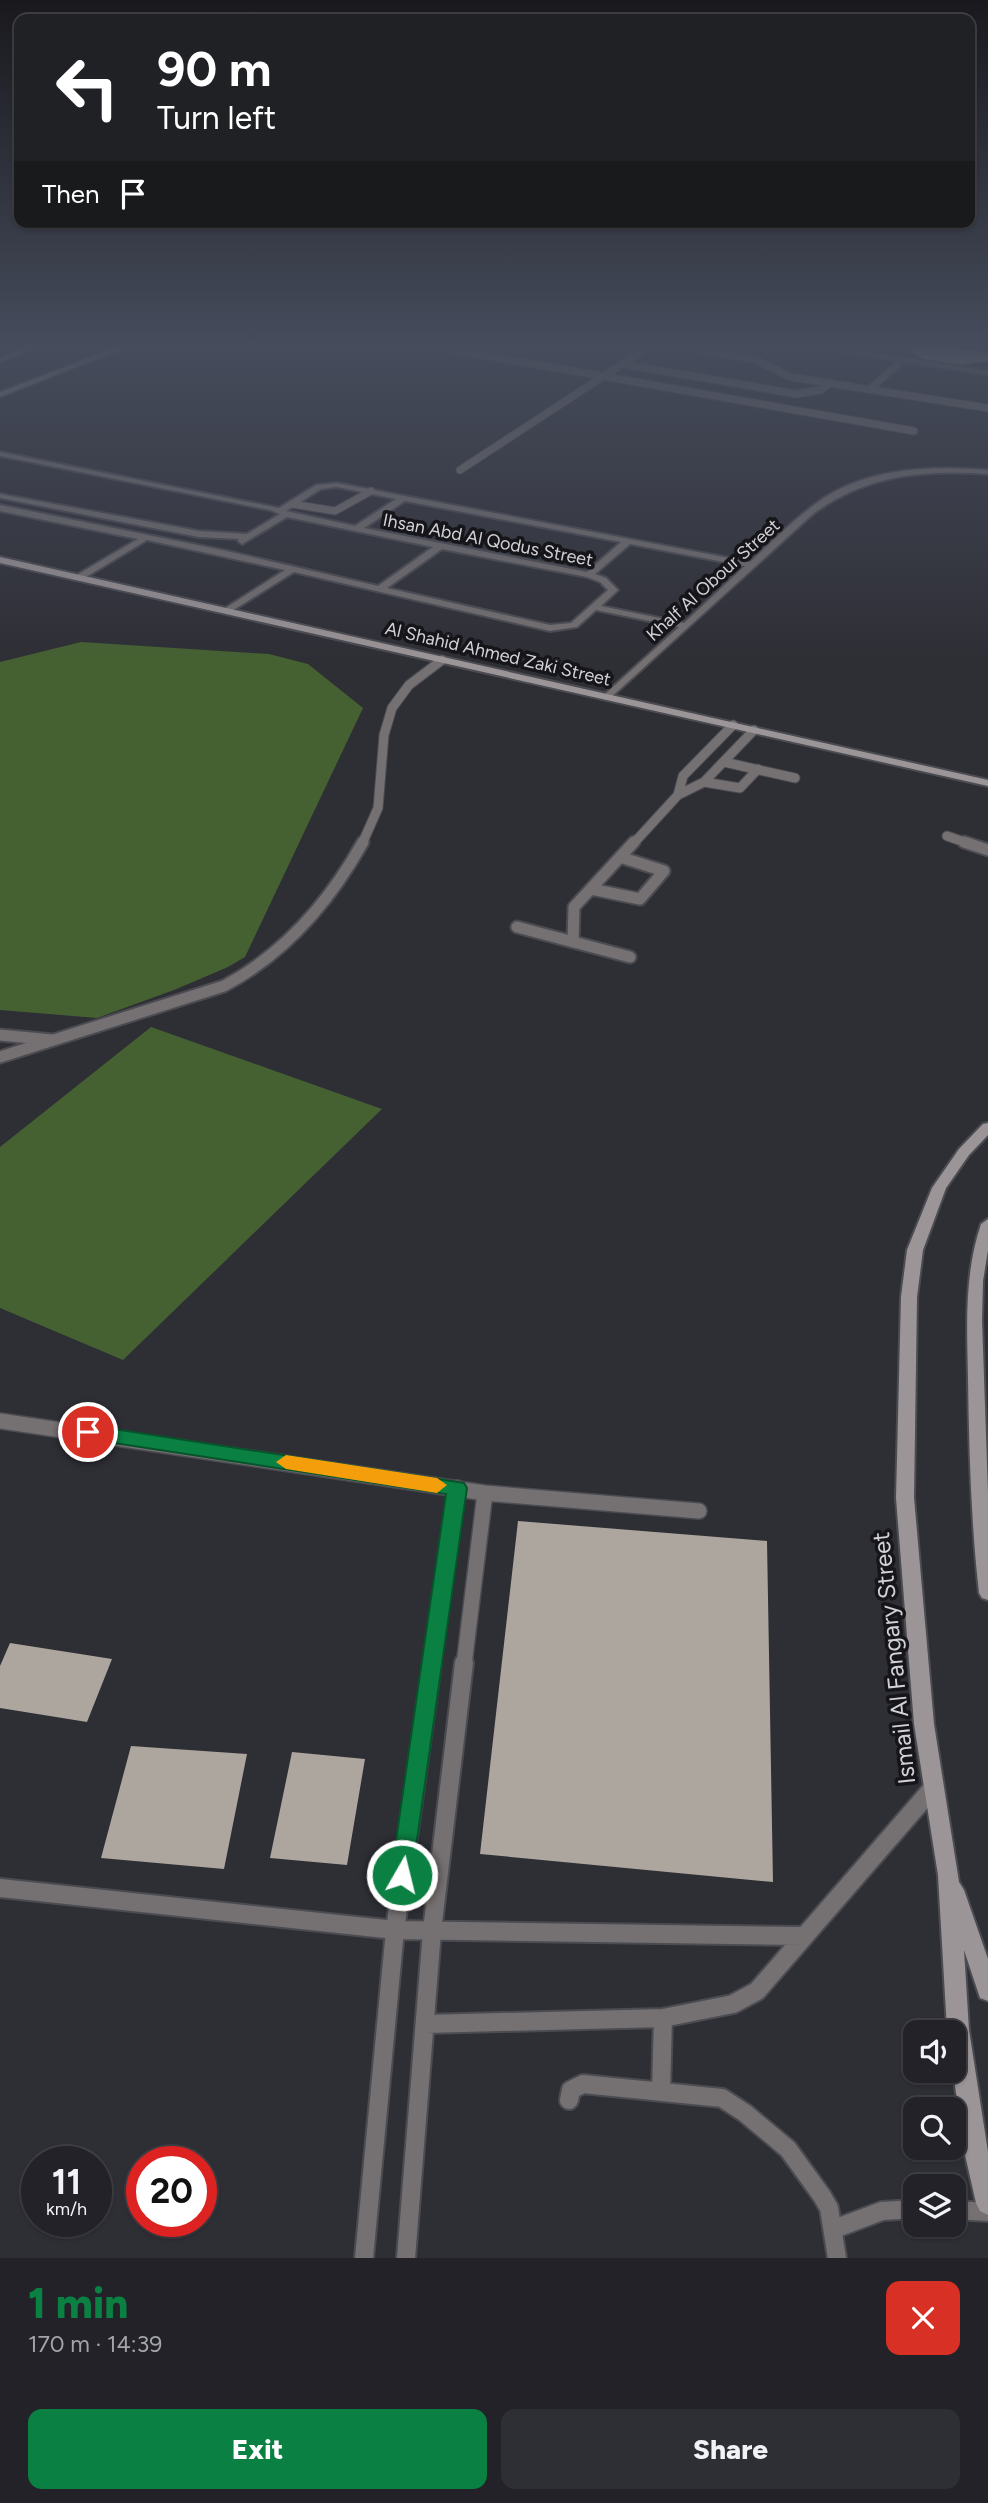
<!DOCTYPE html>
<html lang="en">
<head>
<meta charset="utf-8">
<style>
	:root { --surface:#222228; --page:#2e2f34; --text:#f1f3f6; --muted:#a2a4a8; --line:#3f3f45; --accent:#0b8043 }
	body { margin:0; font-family:Figtree,sans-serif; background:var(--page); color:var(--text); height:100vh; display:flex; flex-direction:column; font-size:26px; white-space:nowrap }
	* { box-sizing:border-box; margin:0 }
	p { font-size:23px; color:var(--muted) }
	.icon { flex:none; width:38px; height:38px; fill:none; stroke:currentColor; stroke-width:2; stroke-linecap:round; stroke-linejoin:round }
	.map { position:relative; height:2258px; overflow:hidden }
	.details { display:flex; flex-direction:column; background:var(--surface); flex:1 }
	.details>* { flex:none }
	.top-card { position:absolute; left:14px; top:14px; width:961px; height:214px; border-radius:14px; box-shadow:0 2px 5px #0004,0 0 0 2px var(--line); background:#202124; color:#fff; overflow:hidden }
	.controls { position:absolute; left:903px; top:2020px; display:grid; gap:14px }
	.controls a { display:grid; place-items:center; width:63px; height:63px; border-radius:14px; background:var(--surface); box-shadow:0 2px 5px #0004,0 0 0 2px var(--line); font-size:35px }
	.speed { position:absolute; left:21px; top:2146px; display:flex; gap:14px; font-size:35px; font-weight:700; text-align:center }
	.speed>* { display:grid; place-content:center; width:91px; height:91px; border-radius:50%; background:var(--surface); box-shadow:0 2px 5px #0004,0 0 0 2px var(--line); line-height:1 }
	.speed small { font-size:18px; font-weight:400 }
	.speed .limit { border:10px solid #d22; background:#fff; color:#111 }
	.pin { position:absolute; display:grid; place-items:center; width:60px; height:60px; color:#fff; margin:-30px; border:4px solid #fff; border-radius:50%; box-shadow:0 2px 7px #0007 }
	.me { position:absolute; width:77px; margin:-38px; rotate:8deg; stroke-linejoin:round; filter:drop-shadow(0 0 5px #0008) }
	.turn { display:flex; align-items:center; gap:24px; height:147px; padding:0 28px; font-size:32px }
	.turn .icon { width:91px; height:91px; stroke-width:2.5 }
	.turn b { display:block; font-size:49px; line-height:60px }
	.then { display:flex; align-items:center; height:66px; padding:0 28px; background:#0003; gap:14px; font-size:26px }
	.round { display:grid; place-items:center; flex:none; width:74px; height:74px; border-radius:14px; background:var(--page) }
	.head { display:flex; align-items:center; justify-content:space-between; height:119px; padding:0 28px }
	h1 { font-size:42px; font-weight:800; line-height:52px; color:var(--accent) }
	.cta { display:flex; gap:14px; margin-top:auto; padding:14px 28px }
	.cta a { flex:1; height:80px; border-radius:14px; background:var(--accent); color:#fff; font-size:28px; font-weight:800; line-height:80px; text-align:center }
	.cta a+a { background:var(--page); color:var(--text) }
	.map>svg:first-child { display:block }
	.green { fill:#456132 }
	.building { fill:#aca69e }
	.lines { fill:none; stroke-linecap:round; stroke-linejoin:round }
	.lane-far4-casing { stroke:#4b4b52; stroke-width:9 }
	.lane-far3-casing { stroke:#4b4b52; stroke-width:11 }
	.lane-far2-casing { stroke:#4b4b52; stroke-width:15 }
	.lane-far1-casing { stroke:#4b4b52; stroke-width:18 }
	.lane-casing { stroke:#4b4b52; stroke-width:22 }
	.street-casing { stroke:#4b4b52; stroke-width:4 }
	.secondary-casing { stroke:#4b4b52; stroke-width:4 }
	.lane-far4 { stroke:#757071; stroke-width:7 }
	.lane-far3 { stroke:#757071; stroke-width:9 }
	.lane-far2 { stroke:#757071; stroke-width:11 }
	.lane-far1 { stroke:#757071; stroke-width:15 }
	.lane { stroke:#757071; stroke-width:18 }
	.street { fill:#757071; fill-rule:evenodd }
	.secondary { fill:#9c9597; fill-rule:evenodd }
	.route { fill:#0b8043; stroke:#07532c; stroke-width:2 }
	.slow { fill:#f59e0b }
	.labels { text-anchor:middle; stroke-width:7; stroke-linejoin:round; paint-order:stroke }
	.far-street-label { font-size:18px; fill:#d1d1d6; stroke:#16161a }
	.near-street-label { font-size:24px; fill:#d1d1d6; stroke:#16161a }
</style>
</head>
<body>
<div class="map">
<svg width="988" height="2258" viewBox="0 0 988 2258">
	<rect width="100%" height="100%" fill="#2e2e35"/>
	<path class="green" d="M 81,642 L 269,654 L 308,664 L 363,708 L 245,957 L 228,967 L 174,990 L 97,1018 L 0,1010 L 0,662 Z
		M 151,1027 L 382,1109 L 123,1360 L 0,1308 L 0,1147 Z"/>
	<path class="building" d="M 924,345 L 982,351 L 988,355 L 988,361 L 961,365 L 923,359 L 910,351 Z
		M 518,1521 L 767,1541 L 773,1882 L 480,1854 Z
		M 10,1643 L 112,1659 L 87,1722 L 0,1708 L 0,1666 Z
		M 131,1746 L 247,1754 L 224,1869 L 101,1858 Z
		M 292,1752 L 365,1759 L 347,1865 L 270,1858 Z"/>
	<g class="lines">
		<defs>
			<path id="lane-far4" d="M 426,345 L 914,431
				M 674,345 L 754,359 L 790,377 L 988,408
				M 623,364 L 797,394 L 821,390 L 829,383
				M 870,389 L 897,365
				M 460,470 L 651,345
				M 292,504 L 335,511 L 371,491"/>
			<path id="lane-far3" d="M 724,762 L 795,778
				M 704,782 L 740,788 L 758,769
				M 678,795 L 683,776 L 733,725
				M 947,836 L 970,844
				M 362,844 L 378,808 L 384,735 L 392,708 L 409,685 L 442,660
				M 633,844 L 678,795 L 704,782 L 754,730"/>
			<path id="lane-far2" d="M 964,842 L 988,850
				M 591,889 L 640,899 L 664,871 L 620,857
				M 517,927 L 630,957
				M 573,942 L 574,907 L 634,842
				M 0,1035 L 52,1040
				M 0,1057 L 224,986 C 284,954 330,901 363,842"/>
			<path id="lane-far1" d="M 0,1421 L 485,1493 L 699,1511
				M 432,1665 L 457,1488
				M 464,1665 L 485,1493"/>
			<path id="lane" d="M 0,1888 L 395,1930 L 803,1936
				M 425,2024 L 663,2018 L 733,2004 L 757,1991 L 932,1789
				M 661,2092 L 663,2018
				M 569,2100 L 571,2090 L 583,2084 L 722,2098 L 745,2113 L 788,2149 L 822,2196 L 829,2208 L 837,2258
				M 954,2210 L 988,2212
				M 834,2229 L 882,2211 L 915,2209
				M 364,2258 L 395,1930 L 432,1663
				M 406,2258 L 432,1931 L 464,1663"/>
			<path id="street" d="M 799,345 L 819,345 L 988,371 L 988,375 Z
				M 0,452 L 279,508 L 316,485 L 337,483 L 750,562 C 774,540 797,516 824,498 C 872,467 934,466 988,470 L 988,474 C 923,470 869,474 814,513 L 608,700 L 604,699 L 604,695 L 679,627 L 596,610 L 577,627 L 550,631 L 294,572 L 227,614 L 222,611 L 224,609 L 285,570 L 147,540 L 81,580 L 75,580 L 75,576 L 138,539 L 0,511 L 0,505 L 222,550 L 378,586 L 433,547 L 287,517 L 242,544 L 238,541 L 239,539 L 199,537 L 0,498 L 0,494 L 199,531 L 247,534 L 280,514 L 270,510 L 0,456 ZM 337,487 L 396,499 L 355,526 L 286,511 L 321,489 ZM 405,501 L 621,542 L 587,572 L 364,528 ZM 630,544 L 745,566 L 684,623 L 601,606 L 618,590 L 606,578 L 595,574 ZM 442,549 L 587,577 L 600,582 L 608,590 L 571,623 L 550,625 L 387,588 Z"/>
			<path id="secondary" d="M 32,345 L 43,345 L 0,362 L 0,358 Z
				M 122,345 L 132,345 L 0,397 L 0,392 Z
				M 0,557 L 988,780 L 988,786 L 0,563 Z
				M 988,1123 L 988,1135 L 969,1155 L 946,1188 L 923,1250 L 917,1297 L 914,1498 L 934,1724 L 959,1882 L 964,1890 L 988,1959 L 988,2001 L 980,1998 L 964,1950 L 969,2030 L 988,2152 L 988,2215 L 980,2211 L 976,2203 L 963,2146 L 953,2070 L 954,2032 L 947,2030 L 938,1875 L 914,1724 L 896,1498 L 901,1297 L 907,1250 L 932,1188 L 959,1149 L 983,1124 Z
				M 988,1219 L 988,1250 L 983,1281 L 982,1320 L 988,1493 L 988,1600 L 982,1598 L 979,1593 C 971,1522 969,1450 968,1378 C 967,1325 964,1275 981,1224 Z"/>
		</defs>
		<use href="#lane-far4" class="lane-far4-casing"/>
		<use href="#lane-far3" class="lane-far3-casing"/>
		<use href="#lane-far2" class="lane-far2-casing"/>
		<use href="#lane-far1" class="lane-far1-casing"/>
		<use href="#lane" class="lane-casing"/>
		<use href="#street" class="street-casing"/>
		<use href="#secondary" class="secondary-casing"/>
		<use href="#lane-far4" class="lane-far4"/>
		<use href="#lane-far3" class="lane-far3"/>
		<use href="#lane-far2" class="lane-far2"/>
		<use href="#lane-far1" class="lane-far1"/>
		<use href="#lane" class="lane"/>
		<use href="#street" class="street"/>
		<use href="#secondary" class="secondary"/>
	</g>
	<linearGradient id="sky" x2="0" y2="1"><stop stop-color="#19191d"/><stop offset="0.52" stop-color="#464c5c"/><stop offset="1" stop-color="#464c5c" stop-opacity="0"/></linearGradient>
	<rect width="988" height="662" fill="url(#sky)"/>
	<path class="route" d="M 88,1425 L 464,1483 L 467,1488 L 411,1882 L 402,1886 L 394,1882 L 391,1875 L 446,1494 L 88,1439 L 78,1432 Z"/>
	<path class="slow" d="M 286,1455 L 437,1478 L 447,1485 L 437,1493 L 286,1469 L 276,1462 Z"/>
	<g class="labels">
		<g class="far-street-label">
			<text transform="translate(488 540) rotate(11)" y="6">Ihsan Abd Al Qodus Street</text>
			<text transform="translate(713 580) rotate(-42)" y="6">Khalf Al Obour Street</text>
			<text transform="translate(498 654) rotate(13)" y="6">Al Shahid Ahmed Zaki Street</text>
		</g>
		<g class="near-street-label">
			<text transform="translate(894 1658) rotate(-96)" y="8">Ismail Al Fangary Street</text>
		</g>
	</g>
</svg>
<div class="controls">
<a><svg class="icon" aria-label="sound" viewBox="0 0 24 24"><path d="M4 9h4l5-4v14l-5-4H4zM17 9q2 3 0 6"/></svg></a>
<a><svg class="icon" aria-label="search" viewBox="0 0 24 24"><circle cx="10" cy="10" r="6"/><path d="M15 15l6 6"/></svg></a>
<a><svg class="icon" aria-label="layers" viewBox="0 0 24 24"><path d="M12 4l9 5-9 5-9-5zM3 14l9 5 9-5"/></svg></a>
</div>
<div class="speed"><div>11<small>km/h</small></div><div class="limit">20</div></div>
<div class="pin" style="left:88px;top:1432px;background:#d93025"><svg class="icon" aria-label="arrive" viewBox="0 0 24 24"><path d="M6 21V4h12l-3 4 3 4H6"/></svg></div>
<svg class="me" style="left:402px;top:1875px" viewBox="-20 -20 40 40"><circle r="17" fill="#0b8043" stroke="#fff" stroke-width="3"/><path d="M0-11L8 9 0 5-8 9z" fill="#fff"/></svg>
<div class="top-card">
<div class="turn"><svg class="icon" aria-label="left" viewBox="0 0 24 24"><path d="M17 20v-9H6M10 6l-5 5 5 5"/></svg><div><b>90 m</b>Turn left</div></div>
<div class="then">Then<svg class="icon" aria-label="arrive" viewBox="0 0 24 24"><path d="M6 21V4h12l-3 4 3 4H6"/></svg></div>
</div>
</div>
<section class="details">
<div class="head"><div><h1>1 min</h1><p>170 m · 14:39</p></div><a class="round" style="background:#d93025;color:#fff"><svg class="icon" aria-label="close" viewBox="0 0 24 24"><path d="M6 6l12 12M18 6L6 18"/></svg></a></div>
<div class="cta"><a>Exit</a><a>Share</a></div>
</section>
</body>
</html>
